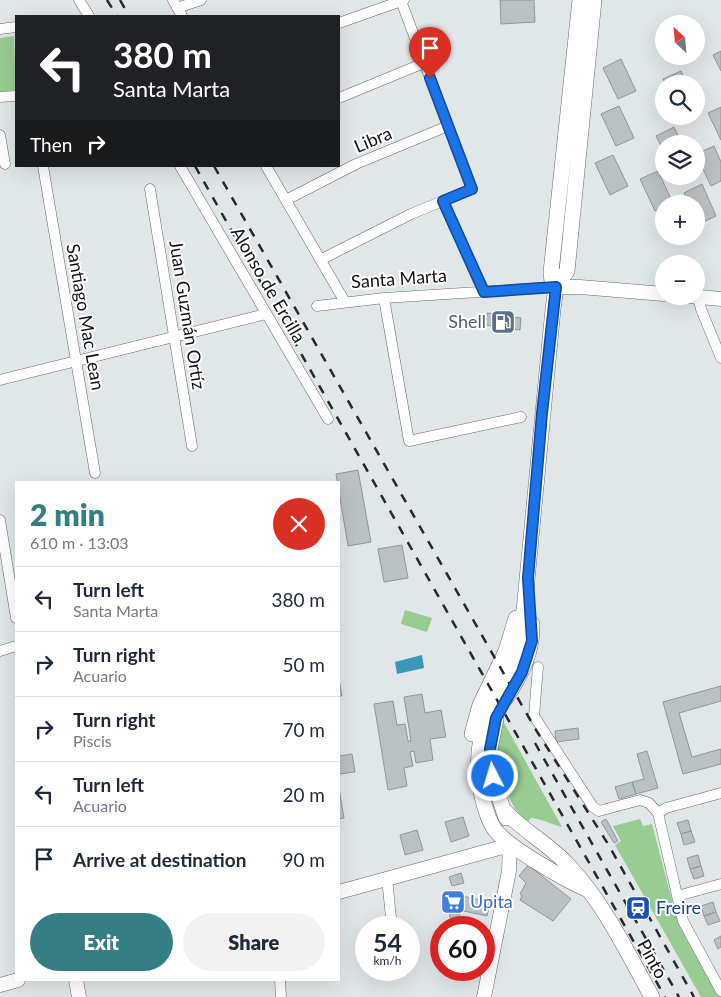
<!DOCTYPE html>
<html lang="en">
<head>
<meta charset="utf-8">
<style>
	:root { --surface:#fff; --page:#f2f2f3; --text:#1f2937; --muted:#747a83; --line:#e0e1e3; --accent:#357e84 }
	body { margin:0; font-family:Lato,sans-serif; background:var(--page); color:var(--text); height:100vh; display:flex; flex-direction:column; font-size:19px; white-space:nowrap }
	* { box-sizing:border-box; margin:0 }
	p { font-size:16px; color:var(--muted) }
	.icon { flex:none; width:28px; height:28px; fill:none; stroke:currentColor; stroke-width:2; stroke-linecap:round; stroke-linejoin:round }
	.map { position:relative; flex:1; overflow:hidden }
	.details { position:absolute; left:15px; top:481px; width:325px; height:500px; display:flex; flex-direction:column; background:var(--surface); border-radius:0px; box-shadow:0 5px 20px #0002 }
	.details>* { flex:none }
	.banner { position:absolute; left:15px; top:15px; width:325px; height:152px; border-radius:0px; box-shadow:0 5px 20px #0002; background:#202124; color:#fff; overflow:hidden }
	.needle { width:32px; rotate:334deg }
	.tools { position:absolute; left:655px; top:15px; display:grid; gap:10px }
	.tools a { display:grid; place-items:center; width:50px; height:50px; border-radius:50%; background:var(--surface); box-shadow:0 5px 20px #0002; font-size:25px }
	.speed { position:absolute; left:355px; top:916px; display:flex; gap:10px; font-size:25px; font-weight:700; text-align:center }
	.speed>* { display:grid; place-content:center; width:65px; height:65px; border-radius:50%; background:var(--surface); box-shadow:0 5px 20px #0002; line-height:1 }
	.speed small { font-size:12px; font-weight:400 }
	.speed .limit { border:8px solid #d22; background:#fff; color:#111 }
	.pin { position:absolute; display:grid; place-items:center; width:42px; height:42px; color:#fff; margin:-51px -21px; border-radius:50% 50% 50% 0; rotate:-45deg; box-shadow:0 0 5px #0007 }
	.pin .icon { rotate:45deg }
	.me { position:absolute; width:55px; margin:-28px; rotate:355deg; stroke-linejoin:round; filter:drop-shadow(0 0 4px #0008) }
	.turn { display:flex; align-items:center; gap:18px; height:105px; padding:0 15px; font-size:22px }
	.turn .icon { width:65px; height:65px; stroke-width:2.5 }
	.turn b { display:block; font-size:35px; line-height:42px }
	.then { display:flex; align-items:center; height:48px; padding:0 15px; background:#0003; gap:10px; font-size:19px }
	.round { display:grid; place-items:center; flex:none; width:52px; height:52px; border-radius:26px; background:var(--page) }
	.summary { display:flex; align-items:center; justify-content:space-between; height:85px; padding:0 15px }
	h1 { font-size:30px; font-weight:800; line-height:38px; color:var(--accent) }
	.action { display:flex; gap:10px; margin-top:auto; padding:10px 15px }
	.action a { flex:1; height:58px; border-radius:30px; background:var(--accent); color:#fff; font-size:20px; font-weight:800; line-height:58px; text-align:center }
	.action a+a { background:var(--page); color:var(--text) }
	ul { padding:0; list-style:none }
	li { display:flex; align-items:center; gap:15px; height:65px; padding:0 15px; border-top:1px solid var(--line) }
	li div { flex:1 }
	li b { display:block; font-size:19px }
	li em { font-style:normal }
	.map>svg:first-child { display:block }
	.green { fill:#99cc93 }
	.water { fill:#3c96b9 }
	.building { fill:#bbc0c3; stroke:#92969a }
	.lines { fill:none; stroke-linecap:round; stroke-linejoin:round }
	.street-casing { stroke:#64686c; stroke-width:11 }
	.secondary-casing { stroke:#64686c; stroke-width:15 }
	.primary-casing { stroke:#64686c; stroke-width:16 }
	.street { stroke:#fff; stroke-width:10 }
	.secondary { stroke:#fff; stroke-width:14 }
	.primary { stroke:#fff; stroke-width:15 }
	.rail { stroke:#26282a; stroke-width:2.5; stroke-dasharray:9 9; stroke-linecap:butt }
	.route-casing { stroke:#114b97; stroke-width:12 }
	.route { stroke:#1a73e8; stroke-width:9 }
	.labels { text-anchor:middle; stroke-width:4; stroke-linejoin:round; paint-order:stroke }
	.street-label { font-size:18px; fill:#111214; stroke:#fff }
	.service-label { font-size:18px; fill:#4e5e75; stroke:#fff; text-anchor:end }
	.shop-label { font-size:18px; fill:#366cbe; stroke:#fff; text-anchor:start }
	.transit-label { font-size:18px; fill:#164399; stroke:#fff; text-anchor:start }
</style>
</head>
<body>
<div class="map">
<svg width="721" height="997" viewBox="0 0 721 997">
	<rect width="100%" height="100%" fill="#e1e6e9"/>
	<path class="green" d="M 14,36 L 16,90 L 0,92 L 0,38 Z
		M 405,610 L 432,618 L 427,632 L 401,624 Z
		M 502,719 L 562,827 C 550,824 543,819 531,818 L 528,822 C 509,814 494,758 496,738 C 497,732 500,725 502,719 Z
		M 640,819 L 643,826 L 652,824 L 678,923 L 719,997 L 701,997 L 615,845 L 621,841 L 613,826 Z"/>
	<path class="water" d="M 422,655 L 424,668 L 397,674 L 395,662 Z"/>
	<path class="building" d="M 500,0 L 534,0 L 535,22 L 501,24 Z
		M 721,51 L 721,71 L 713,55 Z
		M 621,59 L 636,91 L 618,99 L 603,68 Z
		M 681,71 L 687,84 L 665,84 L 663,79 Z
		M 619,106 L 634,138 L 616,146 L 601,114 Z
		M 721,107 L 721,140 L 708,113 Z
		M 674,127 L 682,144 L 664,144 L 664,152 L 656,136 Z
		M 714,146 L 721,162 L 721,181 L 711,186 L 696,154 Z
		M 613,155 L 628,186 L 610,195 L 595,163 Z
		M 658,171 L 673,203 L 664,204 L 664,207 L 655,211 L 640,179 Z
		M 702,184 L 716,216 L 699,224 L 696,219 L 696,204 L 689,204 L 684,193 Z
		M 487,313 L 521,318 L 520,330 L 485,325 Z
		M 358,470 L 371,542 L 348,546 L 336,474 Z
		M 402,545 L 408,578 L 384,582 L 378,549 Z
		M 339,679 L 342,696 L 339,696 Z
		M 721,686 L 721,701 L 679,713 L 692,757 L 721,749 L 721,764 L 683,774 L 663,702 Z
		M 422,694 L 425,713 L 441,710 L 446,737 L 430,739 L 433,760 L 416,763 L 414,751 L 410,752 L 413,766 L 404,768 L 407,786 L 388,790 L 374,704 L 393,701 L 397,725 L 405,724 L 408,741 L 411,741 L 404,697 Z
		M 578,728 L 579,739 L 556,742 L 555,731 Z
		M 647,751 L 658,788 L 636,794 L 632,782 L 644,779 L 637,754 Z
		M 352,754 L 355,772 L 339,774 L 339,756 Z
		M 632,782 L 636,794 L 619,799 L 615,787 Z
		M 339,789 L 344,818 L 339,819 Z
		M 463,817 L 469,836 L 451,842 L 445,822 Z
		M 606,819 L 618,841 L 614,843 L 601,822 Z
		M 688,820 L 691,831 L 681,834 L 677,823 Z
		M 417,830 L 423,850 L 405,855 L 400,835 Z
		M 691,831 L 695,842 L 684,845 L 681,834 Z
		M 698,855 L 701,866 L 690,869 L 687,858 Z
		M 528,865 L 571,899 L 553,921 L 520,900 L 522,896 L 520,894 L 526,883 L 519,876 Z
		M 701,866 L 704,876 L 694,879 L 690,869 Z
		M 461,873 L 464,883 L 452,886 L 449,877 Z
		M 456,891 L 460,917 L 450,918 L 447,892 Z
		M 458,895 L 490,902 L 487,916 L 459,910 Z
		M 713,902 L 716,912 L 704,916 L 701,906 Z
		M 716,912 L 720,921 L 708,925 L 704,916 Z
		M 721,936 L 721,947 L 718,949 L 714,940 Z"/>
	<g class="lines">
		<defs>
			<path id="street" d="M 79,0 L 89,16
				M 173,0 L 182,16
				M 177,8 L 201,0
				M 339,23 L 404,0
				M 0,29 L 16,27
				M 0,97 L 16,96
				M 339,98 L 424,63
				M 0,135 L 5,164
				M 43,166 L 95,473
				M 180,166 L 328,419
				M 266,166 L 345,302
				M 150,189 L 192,446
				M 286,200 L 356,164 L 448,126
				M 443,201 L 484,291
				M 320,260 L 411,214 L 472,189 L 401,1
				M 698,297 L 701,309 L 721,358
				M 384,298 L 409,441 L 521,417
				M 317,306 L 384,298 L 556,287
				M 0,380 L 266,314
				M 0,520 L 16,618
				M 0,651 L 16,646
				M 538,667 L 534,716 L 593,807 L 599,811 L 640,800 L 649,803 L 658,813
				M 658,813 L 683,921 L 721,991
				M 658,813 L 666,808 L 721,793
				M 387,878 L 392,928
				M 677,896 L 721,884
				M 280,980 L 281,997"/>
			<path id="secondary" d="M 556,287 L 580,287 L 664,294
				M 690,296 L 721,299
				M 339,892 L 510,845 L 509,871 L 484,997
				M 76,980 L 79,997
				M 0,985 L 18,980"/>
			<path id="primary" d="M 556,287 L 552,282 L 551,272 L 580,0
				M 506,698 C 521,675 533,652 532,624
				M 472,734 L 480,705 L 506,651 L 516,618
				M 489,767 L 506,818
				M 477,774 C 481,791 484,811 493,827 C 503,845 566,880 586,889
				M 493,776 L 490,749 L 496,719
				M 479,782 C 477,758 479,736 488,714 C 500,686 517,663 522,632 L 553,309 L 556,287 L 567,271 L 594,0
				M 504,810 C 523,831 549,844 568,865 C 604,903 627,952 652,997"/>
		</defs>
		<use href="#street" class="street-casing"/>
		<use href="#secondary" class="secondary-casing"/>
		<use href="#primary" class="primary-casing"/>
		<use href="#street" class="street"/>
		<use href="#secondary" class="secondary"/>
		<use href="#primary" class="primary"/>
		<path class="rail" d="M 107,0 L 117,16
			M 120,0 L 129,16
			M 195,166 L 665,997
			M 214,166 L 536,730 L 608,844 L 694,997
			M 535,743 L 679,997"/>
	</g>
	<g class="lines">
		<defs>
			<path id="route" d="M 430,78 L 472,189 L 443,201 L 484,292 L 556,287 L 542,413 L 528,578 L 532,641 L 522,672 L 496,718 L 490,749 L 493,776"/>
		</defs>
		<use href="#route" class="route-casing"/>
		<use href="#route" class="route"/>
	</g>
	<defs>
		<symbol id="fuel-square" viewBox="-11 -11 22 22"><rect x="-9" y="-9" width="18" height="18" rx="4" fill="#5c6f8a" stroke="#fff"/><path d="M-5.5-6h7V0h2V4h1.3V-2.5L3-4.5l.8-.8L6-3V5H2.5V1h-1V6h-7ZM-4.2-4.7v3.2H.2V-4.7Z" fill="#fff"/></symbol>
		<symbol id="supermarket-square" viewBox="-11 -11 22 22"><rect x="-9" y="-9" width="18" height="18" rx="4" fill="#3f7fe0" stroke="#fff"/><path d="M-6-5.5h2.5l.6 2H6L4.5 2H-2.5L-4.4-4H-6ZM-1.5 3.2a1.3 1.3 0 1 0 .1 0ZM3 3.2a1.3 1.3 0 1 0 .1 0Z" fill="#fff"/></symbol>
		<symbol id="station-square" viewBox="-11 -11 22 22"><rect x="-9" y="-9" width="18" height="18" rx="4" fill="#1a4fb4" stroke="#fff"/><path d="M-3-6H3Q5-6 5-4V2Q5 4 3 4L4.5 6H3L1.5 4h-3L-3 6H-4.5L-3 4Q-5 4-5 2V-4Q-5-6-3-6ZM-3.5-4v3h7v-3ZM-3.5 1v1.5H-2V1ZM2 1v1.5H3.5V1Z" fill="#fff"/></symbol>
	</defs>
	<g fill-rule="evenodd">
		<use href="#fuel-square" x="489" y="308" width="28" height="28"/>
		<use href="#supermarket-square" x="439" y="888" width="28" height="28"/>
		<use href="#station-square" x="624" y="894" width="28" height="28"/>
	</g>
	<g class="labels">
		<g class="street-label">
			<text transform="translate(373 140) rotate(-23)" y="6">Libra</text>
			<text transform="translate(399 279) rotate(-4)" y="6">Santa Marta</text>
			<text transform="translate(268 285) rotate(60)" y="6">Alonso de Ercilla</text>
			<text transform="translate(187 315) rotate(81)" y="6">Juan Guzmán Ortíz</text>
			<text transform="translate(85 317) rotate(80)" y="6">Santiago Mac Lean</text>
			<text transform="translate(652 959) rotate(61)" y="6">Pinto</text>
		</g>
		<g class="service-label">
			<text x="486" y="328">Shell</text>
		</g>
		<g class="shop-label">
			<text x="470" y="908">Upita</text>
		</g>
		<g class="transit-label">
			<text x="656" y="914">Freire</text>
		</g>
	</g>
</svg>
<div class="tools">
<a><svg class="needle" viewBox="-14 -14 28 28"><path d="M0-13l5 13h-10z" fill="#e53935"/><path d="M0 13l5-13h-10z" fill="#747a83"/></svg></a>
<a><svg class="icon" aria-label="search" viewBox="0 0 24 24"><circle cx="10" cy="10" r="6"/><path d="M15 15l6 6"/></svg></a>
<a><svg class="icon" aria-label="layers" viewBox="0 0 24 24"><path d="M12 4l9 5-9 5-9-5zM3 14l9 5 9-5"/></svg></a>
<a>+</a>
<a>−</a>
</div>
<div class="speed"><div>54<small>km/h</small></div><div class="limit">60</div></div>
<div class="pin" style="left:430px;top:78px;background:#d93025"><svg class="icon" aria-label="arrive" viewBox="0 0 24 24"><path d="M6 21V4h12l-3 4 3 4H6"/></svg></div>
<svg class="me" style="left:493px;top:776px" viewBox="-20 -20 40 40"><circle r="17" fill="#1a73e8" stroke="#fff" stroke-width="3"/><path d="M0-11L8 9 0 5-8 9z" fill="#fff"/></svg>
<div class="banner">
<div class="turn"><svg class="icon" aria-label="left" viewBox="0 0 24 24"><path d="M17 20v-9H6M10 6l-5 5 5 5"/></svg><div><b>380 m</b>Santa Marta</div></div>
<div class="then">Then<svg class="icon" aria-label="right" viewBox="0 0 24 24"><path d="M7 20v-9h11M14 6l5 5-5 5"/></svg></div>
</div>
<section class="details">
<div class="summary"><div><h1>2 min</h1><p>610 m · 13:03</p></div><a class="round" style="background:#d93025;color:#fff"><svg class="icon" aria-label="close" viewBox="0 0 24 24"><path d="M6 6l12 12M18 6L6 18"/></svg></a></div>
<ul>
<li><svg class="icon" aria-label="left" viewBox="0 0 24 24"><path d="M17 20v-9H6M10 6l-5 5 5 5"/></svg><div><b>Turn left</b><p>Santa Marta</p></div><em>380 m</em></li>
<li><svg class="icon" aria-label="right" viewBox="0 0 24 24"><path d="M7 20v-9h11M14 6l5 5-5 5"/></svg><div><b>Turn right</b><p>Acuario</p></div><em>50 m</em></li>
<li><svg class="icon" aria-label="right" viewBox="0 0 24 24"><path d="M7 20v-9h11M14 6l5 5-5 5"/></svg><div><b>Turn right</b><p>Piscis</p></div><em>70 m</em></li>
<li><svg class="icon" aria-label="left" viewBox="0 0 24 24"><path d="M17 20v-9H6M10 6l-5 5 5 5"/></svg><div><b>Turn left</b><p>Acuario</p></div><em>20 m</em></li>
<li><svg class="icon" aria-label="arrive" viewBox="0 0 24 24"><path d="M6 21V4h12l-3 4 3 4H6"/></svg><div><b>Arrive at destination</b></div><em>90 m</em></li>
</ul>
<div class="action"><a>Exit</a><a>Share</a></div>
</section>
</div>
</body>
</html>
